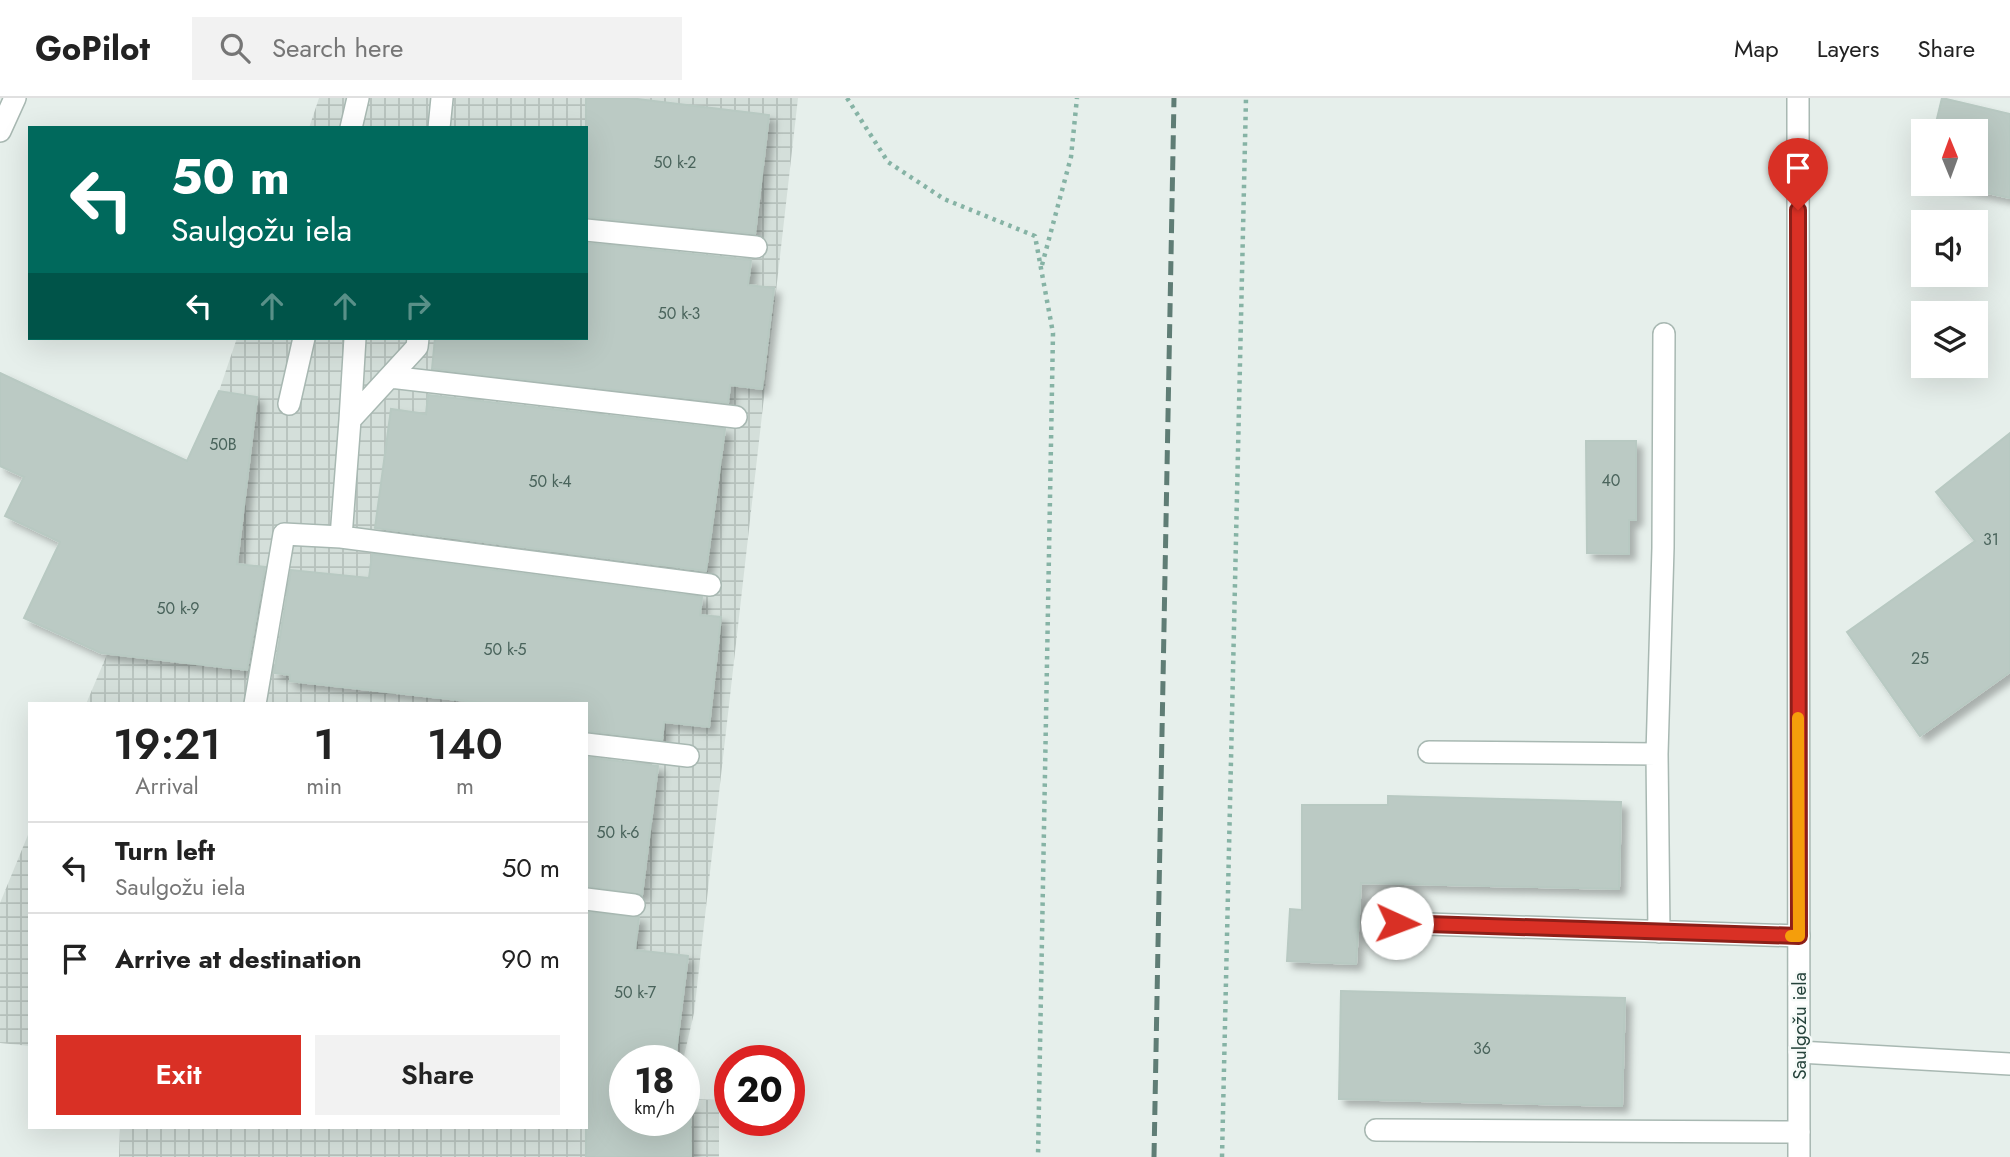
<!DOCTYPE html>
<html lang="en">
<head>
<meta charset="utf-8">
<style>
	:root { --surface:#fff; --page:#f2f2f2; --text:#222; --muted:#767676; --line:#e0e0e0; --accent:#d93025 }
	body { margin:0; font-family:Jost,sans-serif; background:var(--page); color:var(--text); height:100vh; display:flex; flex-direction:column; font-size:26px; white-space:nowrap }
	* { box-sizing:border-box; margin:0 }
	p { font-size:23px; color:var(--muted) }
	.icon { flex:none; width:38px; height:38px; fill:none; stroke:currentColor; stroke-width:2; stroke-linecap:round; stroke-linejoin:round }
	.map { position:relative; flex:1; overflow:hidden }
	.panel { position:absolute; left:28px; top:604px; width:560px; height:427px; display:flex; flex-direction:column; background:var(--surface); border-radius:0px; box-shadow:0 7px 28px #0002 }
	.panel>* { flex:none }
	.banner { position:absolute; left:28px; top:28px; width:560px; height:214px; border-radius:0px; box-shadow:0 7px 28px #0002; background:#00695c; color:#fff; overflow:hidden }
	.needle { width:46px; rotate:359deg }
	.fabs { position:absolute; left:1911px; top:21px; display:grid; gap:14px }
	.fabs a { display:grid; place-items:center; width:77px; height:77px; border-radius:0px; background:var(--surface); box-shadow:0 7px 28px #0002; font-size:35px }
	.speed { position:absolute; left:609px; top:947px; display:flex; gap:14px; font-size:35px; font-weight:700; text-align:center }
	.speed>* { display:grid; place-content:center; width:91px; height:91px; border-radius:50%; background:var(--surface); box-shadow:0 7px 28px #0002; line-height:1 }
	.speed small { font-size:18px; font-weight:400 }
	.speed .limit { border:10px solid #d22; background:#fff; color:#111 }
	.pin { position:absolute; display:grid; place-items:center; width:60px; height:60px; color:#fff; margin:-72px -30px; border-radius:50% 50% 50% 0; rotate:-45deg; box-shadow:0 0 7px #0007 }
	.pin .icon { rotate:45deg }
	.me { position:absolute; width:77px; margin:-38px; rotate:92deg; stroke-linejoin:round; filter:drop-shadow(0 0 5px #0008) }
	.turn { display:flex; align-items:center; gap:24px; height:147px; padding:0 28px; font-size:32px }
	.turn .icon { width:91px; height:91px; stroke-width:2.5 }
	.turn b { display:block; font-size:49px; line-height:60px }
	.lanes { display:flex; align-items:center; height:66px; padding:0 28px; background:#0003; justify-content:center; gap:35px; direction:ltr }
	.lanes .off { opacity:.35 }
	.eta { display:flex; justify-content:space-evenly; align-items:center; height:119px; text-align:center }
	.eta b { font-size:42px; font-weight:600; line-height:49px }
	.action { display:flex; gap:14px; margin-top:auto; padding:14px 28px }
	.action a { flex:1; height:80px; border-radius:0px; background:var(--accent); color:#fff; font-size:28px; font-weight:600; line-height:80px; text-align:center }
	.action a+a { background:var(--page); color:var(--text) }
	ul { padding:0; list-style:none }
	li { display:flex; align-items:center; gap:21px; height:91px; padding:0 28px; border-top:2px solid var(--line) }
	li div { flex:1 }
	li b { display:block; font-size:26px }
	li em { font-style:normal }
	header { display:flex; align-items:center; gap:42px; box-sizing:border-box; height:98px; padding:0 35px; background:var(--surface); border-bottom:2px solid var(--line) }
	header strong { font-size:33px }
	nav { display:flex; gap:38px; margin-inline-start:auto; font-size:24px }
	.search { width:490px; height:63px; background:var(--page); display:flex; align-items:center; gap:18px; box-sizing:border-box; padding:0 24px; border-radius:0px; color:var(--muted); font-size:26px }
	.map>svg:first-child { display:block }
	.industrial { fill:url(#industrial-grid) }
	.building { fill:#bbcac4; stroke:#b8c9c2; stroke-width:2; filter:url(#shadow) }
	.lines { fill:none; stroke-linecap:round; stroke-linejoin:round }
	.lane-casing { stroke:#a8b8b2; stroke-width:24 }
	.street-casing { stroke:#a8b8b2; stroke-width:24 }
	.path { stroke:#86b3a5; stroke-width:4.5; stroke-dasharray:3.5 5; stroke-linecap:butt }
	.lane { stroke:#fff; stroke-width:21 }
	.street { stroke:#fff; stroke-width:21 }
	.rail { stroke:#5f7d75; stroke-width:5; stroke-dasharray:14 7; stroke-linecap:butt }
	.route-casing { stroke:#8d1f18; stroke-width:18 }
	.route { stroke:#d93025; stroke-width:12 }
	.slow { stroke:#f59e0b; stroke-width:12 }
	.labels { text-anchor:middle; stroke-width:5; stroke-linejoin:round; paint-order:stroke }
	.number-label { font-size:16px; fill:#4a645c }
	.street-label { font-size:19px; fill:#24423a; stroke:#f7fbf9 }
</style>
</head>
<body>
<header>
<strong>GoPilot</strong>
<div class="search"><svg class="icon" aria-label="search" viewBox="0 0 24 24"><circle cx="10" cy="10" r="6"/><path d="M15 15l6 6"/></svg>Search here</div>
<nav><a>Map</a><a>Layers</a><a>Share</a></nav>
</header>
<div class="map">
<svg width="2010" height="1059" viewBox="0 0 2010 1059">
	<defs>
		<pattern id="industrial-grid" width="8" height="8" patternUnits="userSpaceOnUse" patternTransform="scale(1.75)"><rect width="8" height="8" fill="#d4dfda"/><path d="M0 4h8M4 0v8" fill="none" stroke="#b6c1bc"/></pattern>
		<filter id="shadow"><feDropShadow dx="6" dy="6" stdDeviation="3.5" flood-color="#0004"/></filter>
	</defs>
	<rect width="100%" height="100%" fill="#e6efeb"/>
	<path class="industrial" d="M 319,0 L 798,0 L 694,915 L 683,962 L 625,962 L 586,956 L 586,606 L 86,606 L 219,293 L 237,240 L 586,240 L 586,30 L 309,30 Z
		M 30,732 L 30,948 L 0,945 L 0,805 Z
		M 691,1001 L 719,1002 L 719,1059 L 119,1059 L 120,1029 L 586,1029 L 625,1022 L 684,1022 L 684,1006 L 690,1006 Z"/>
	<path class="building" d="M 586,0 L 629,0 L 769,17 L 755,136 L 586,119 Z
		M 1942,0 L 2010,16 L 2010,100 L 1947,86 L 1976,86 L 1976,33 L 1934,33 Z
		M 586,145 L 751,162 L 748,187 L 774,190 L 762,291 L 730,287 L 728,305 L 432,271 L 435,240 L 586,240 Z
		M 0,275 L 187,363 L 219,293 L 257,299 L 237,466 L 265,469 L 247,572 L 101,555 L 24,520 L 60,444 L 5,418 L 24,379 L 0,368 Z
		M 428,297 L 725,331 L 706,473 L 375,430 L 391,311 L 426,316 Z
		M 2010,335 L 2010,574 L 1920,638 L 1847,534 L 1975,443 L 1936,394 Z
		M 1586,343 L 1636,343 L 1636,422 L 1629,422 L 1629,456 L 1587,455 Z
		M 372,456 L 702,499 L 700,517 L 721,519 L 709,629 L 664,624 L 662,642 L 586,633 L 586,606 L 494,606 L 290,583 L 290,577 L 274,575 L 291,472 L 369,480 Z
		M 586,659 L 658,668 L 642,797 L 586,788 Z
		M 1388,698 L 1621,704 L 1619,791 L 1361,785 L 1356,866 L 1287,863 L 1290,811 L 1302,812 L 1302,707 L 1388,707 Z
		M 586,814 L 639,819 L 635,852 L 688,858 L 675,962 L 625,962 L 625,1022 L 684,1022 L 684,1006 L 690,1006 L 691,1059 L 586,1059 Z
		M 1341,893 L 1625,900 L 1622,1008 L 1339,1001 Z"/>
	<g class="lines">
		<defs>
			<path id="lane" d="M 351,30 L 358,0
				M 439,30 L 442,0
				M 586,132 L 756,149
				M 390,279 L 736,319
				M 289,306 L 304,240
				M 350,322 L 355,240
				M 341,439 L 710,487
				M 255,606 L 284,436 L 341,439 L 350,322 L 417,249 L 418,240
				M 586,646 L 688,658
				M 1429,654 L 1657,656 L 1659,834
				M 1657,656 L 1663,450 L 1664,236
				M 586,801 L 634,807
				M 1397,825 L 1799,838
				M 1799,954 L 2010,966
				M 1376,1032 L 1799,1034"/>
			<path id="street" d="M 1798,0 L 1799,1059
				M 0,33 L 15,0"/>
		</defs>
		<use href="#lane" class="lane-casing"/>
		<use href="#street" class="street-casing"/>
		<path class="path" d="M 847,0 L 888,64 L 944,101 L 1035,138 L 1053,235 L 1038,1059
			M 1042,167 L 1071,59 L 1077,0
			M 1222,1059 L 1246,0"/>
		<use href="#lane" class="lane"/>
		<use href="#street" class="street"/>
		<path class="rail" d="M 1154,1059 L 1174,0"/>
	</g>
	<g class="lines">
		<defs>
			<path id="route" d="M 1397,825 L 1799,838 L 1798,112"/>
		</defs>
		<use href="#route" class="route-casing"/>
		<use href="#route" class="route"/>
		<path class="slow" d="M 1791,838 L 1799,838 L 1798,620"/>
	</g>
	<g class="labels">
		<g class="number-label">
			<text x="675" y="70">50 k-2</text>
			<text x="679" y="221">50 k-3</text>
			<text x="223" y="352">50B</text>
			<text x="1611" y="388">40</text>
			<text x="550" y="389">50 k-4</text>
			<text x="1991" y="447">31</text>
			<text x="178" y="516">50 k-9</text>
			<text x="505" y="557">50 k-5</text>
			<text x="1920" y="566">25</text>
			<text x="618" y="740">50 k-6</text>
			<text x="635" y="900">50 k-7</text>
			<text x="1482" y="956">36</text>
		</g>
		<g class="street-label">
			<text transform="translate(1799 928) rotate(-90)" y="7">Saulgožu iela</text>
		</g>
	</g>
</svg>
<div class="fabs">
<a><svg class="needle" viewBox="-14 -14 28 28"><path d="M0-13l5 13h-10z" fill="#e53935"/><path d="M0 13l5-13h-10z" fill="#767676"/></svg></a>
<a><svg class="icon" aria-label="sound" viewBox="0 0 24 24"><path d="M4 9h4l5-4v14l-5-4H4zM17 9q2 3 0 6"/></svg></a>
<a><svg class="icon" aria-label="layers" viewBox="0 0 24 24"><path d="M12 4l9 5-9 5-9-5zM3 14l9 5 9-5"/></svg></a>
</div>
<div class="speed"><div>18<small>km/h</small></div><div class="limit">20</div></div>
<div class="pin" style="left:1798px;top:112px;background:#d93025"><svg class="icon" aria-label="arrive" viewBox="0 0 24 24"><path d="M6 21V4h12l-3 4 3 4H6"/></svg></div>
<svg class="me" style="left:1397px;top:825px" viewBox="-20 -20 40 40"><circle r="19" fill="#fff"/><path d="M0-13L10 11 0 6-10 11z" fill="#d93025"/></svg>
<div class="banner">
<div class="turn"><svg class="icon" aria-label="left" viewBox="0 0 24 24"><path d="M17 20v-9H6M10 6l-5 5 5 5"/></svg><div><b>50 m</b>Saulgožu iela</div></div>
<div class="lanes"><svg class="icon" aria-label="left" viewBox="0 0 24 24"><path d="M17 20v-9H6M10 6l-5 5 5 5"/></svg><svg class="icon off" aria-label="ahead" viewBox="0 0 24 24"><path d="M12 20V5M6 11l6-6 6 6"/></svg><svg class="icon off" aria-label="ahead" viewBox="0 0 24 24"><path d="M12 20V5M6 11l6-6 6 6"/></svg><svg class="icon off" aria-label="right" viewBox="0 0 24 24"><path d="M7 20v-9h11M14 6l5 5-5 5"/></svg></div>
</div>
<section class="panel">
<div class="eta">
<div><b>19:21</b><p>Arrival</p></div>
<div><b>1</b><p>min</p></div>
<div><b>140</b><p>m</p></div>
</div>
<ul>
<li><svg class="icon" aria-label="left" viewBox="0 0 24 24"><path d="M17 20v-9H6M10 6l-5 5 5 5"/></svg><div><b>Turn left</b><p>Saulgožu iela</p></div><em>50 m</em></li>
<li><svg class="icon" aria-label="arrive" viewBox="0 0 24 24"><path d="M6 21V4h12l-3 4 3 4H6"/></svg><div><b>Arrive at destination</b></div><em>90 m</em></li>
</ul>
<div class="action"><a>Exit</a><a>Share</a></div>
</section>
</div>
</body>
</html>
